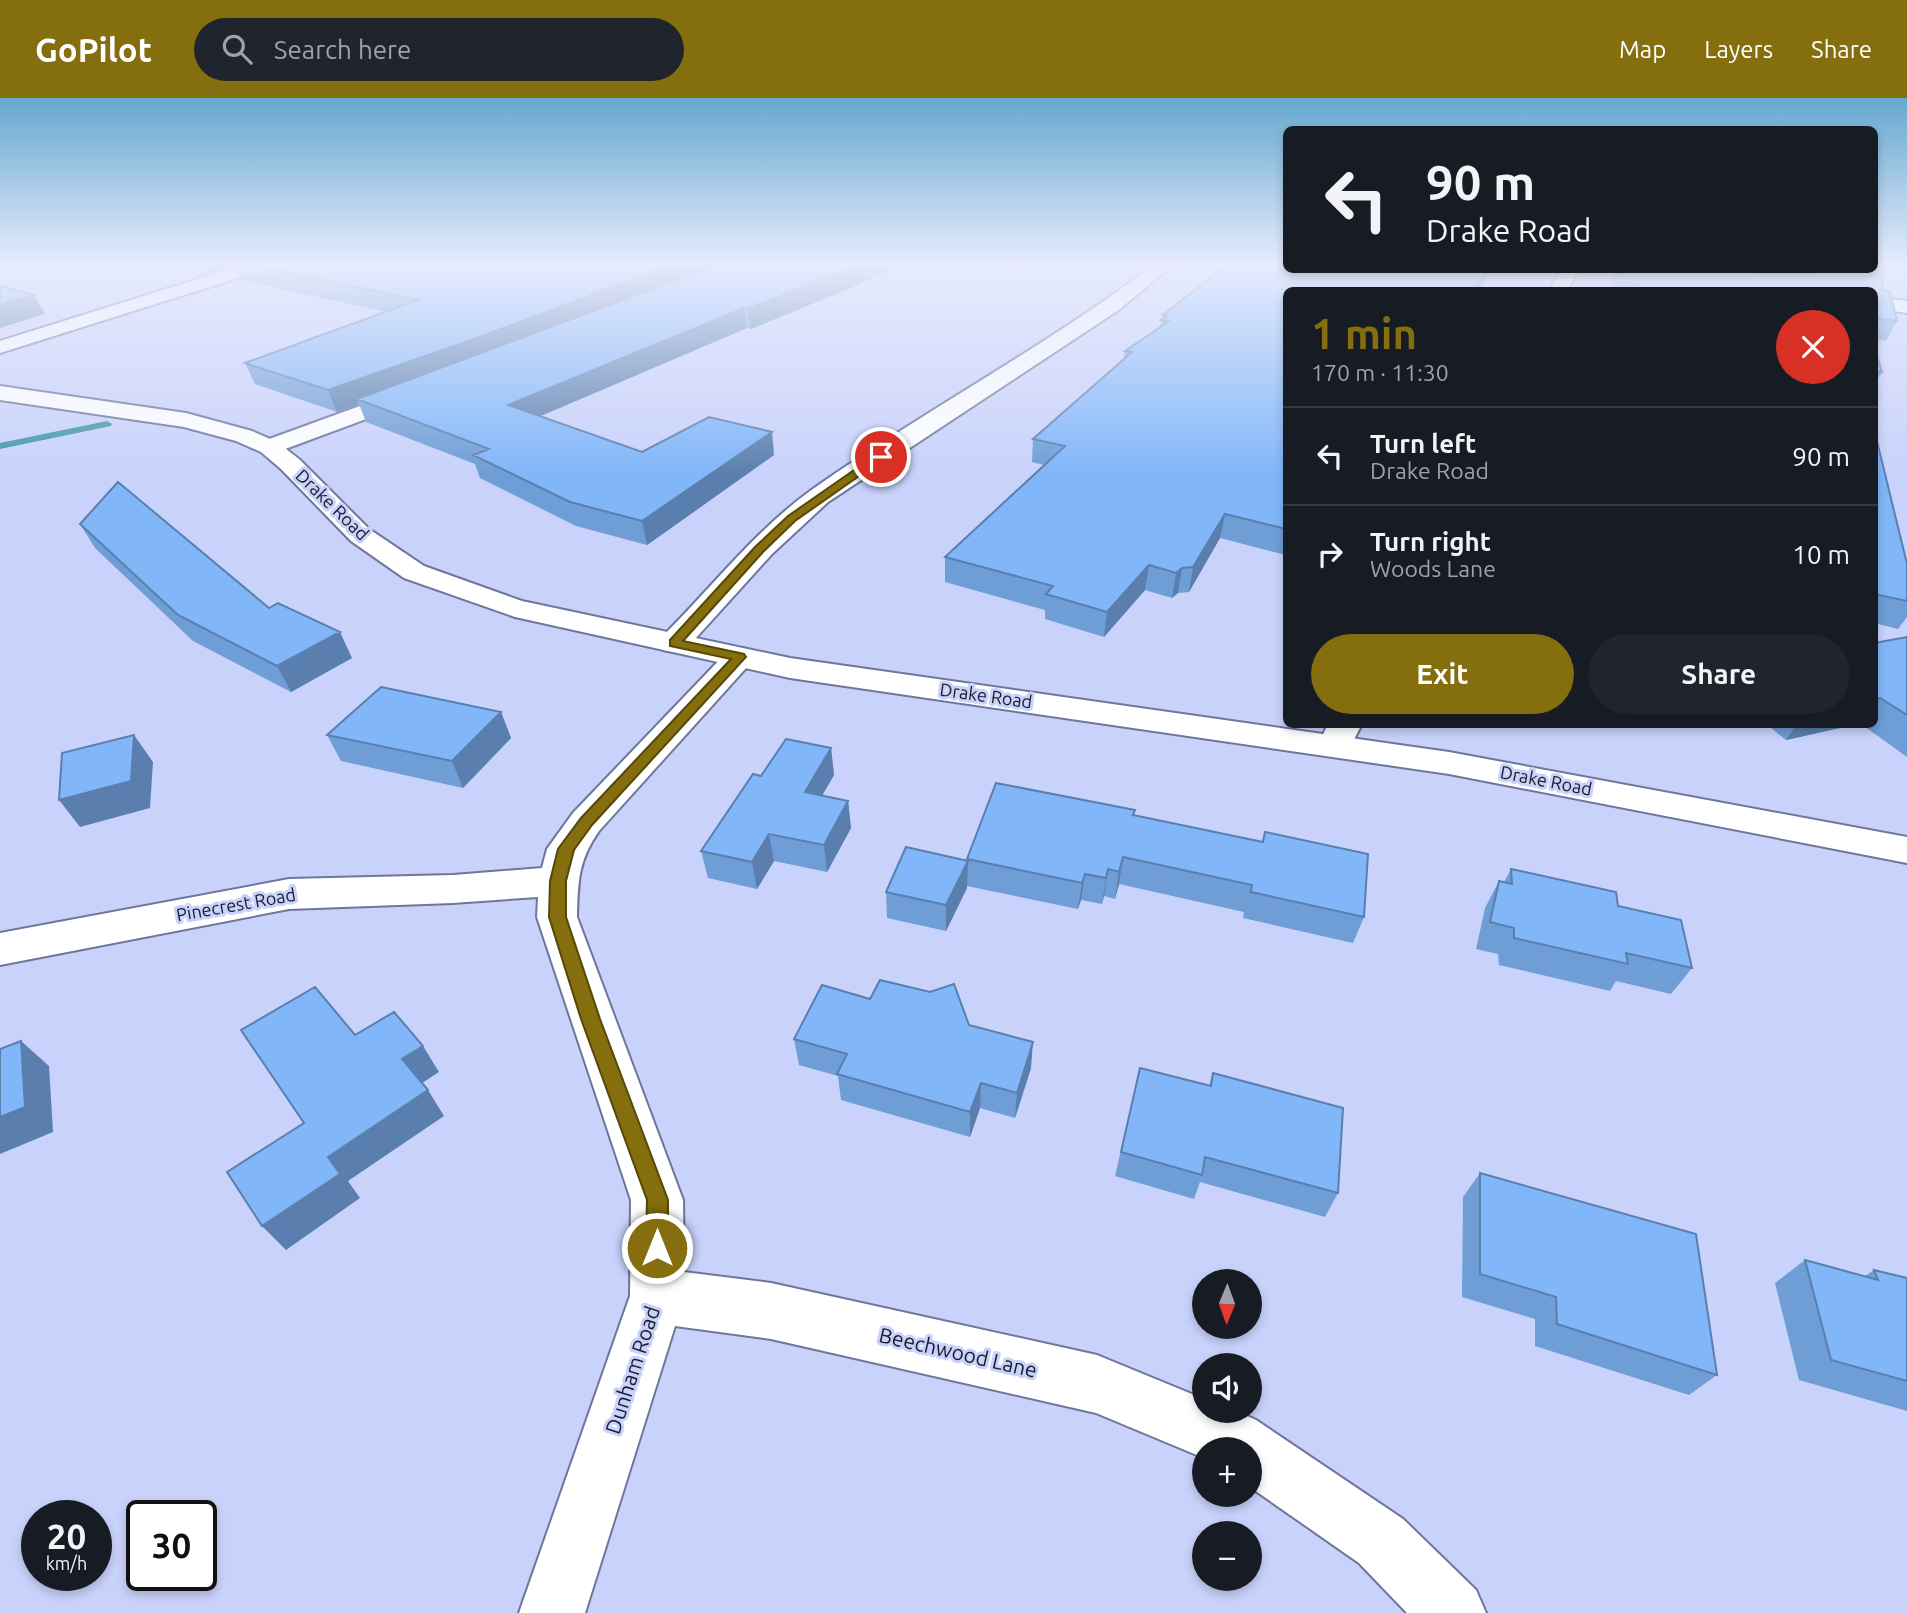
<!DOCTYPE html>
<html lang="en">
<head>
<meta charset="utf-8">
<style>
	:root { --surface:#171b24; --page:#20242c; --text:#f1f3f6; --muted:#9ea1a6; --line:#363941; --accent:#846e0d }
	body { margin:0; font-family:Ubuntu,sans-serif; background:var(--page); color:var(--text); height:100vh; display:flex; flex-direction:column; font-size:26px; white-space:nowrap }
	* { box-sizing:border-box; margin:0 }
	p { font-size:23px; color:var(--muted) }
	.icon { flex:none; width:38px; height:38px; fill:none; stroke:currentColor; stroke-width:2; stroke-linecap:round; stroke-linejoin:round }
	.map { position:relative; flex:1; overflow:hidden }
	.side { position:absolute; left:1283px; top:189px; width:595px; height:441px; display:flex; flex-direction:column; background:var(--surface); border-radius:10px; box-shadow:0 4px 10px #0003 }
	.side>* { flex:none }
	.guide { position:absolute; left:1283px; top:28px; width:595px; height:147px; border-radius:10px; box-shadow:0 4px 10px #0003; background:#171b24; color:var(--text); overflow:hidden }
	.needle { width:46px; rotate:181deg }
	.tools { position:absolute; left:1192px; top:1171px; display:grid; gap:14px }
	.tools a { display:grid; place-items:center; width:70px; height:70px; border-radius:50%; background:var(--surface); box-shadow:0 4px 10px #0003; font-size:35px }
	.speed { position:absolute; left:21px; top:1402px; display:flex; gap:14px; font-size:35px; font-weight:700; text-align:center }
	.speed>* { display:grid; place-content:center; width:91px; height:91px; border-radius:50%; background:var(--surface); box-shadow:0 4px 10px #0003; line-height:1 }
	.speed small { font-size:18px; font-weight:400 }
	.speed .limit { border:4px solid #111; border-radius:10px; background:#fff; color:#111 }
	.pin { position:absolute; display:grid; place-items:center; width:60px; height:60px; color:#fff; margin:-30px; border:4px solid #fff; border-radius:50%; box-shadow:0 2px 7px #0007 }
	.me { position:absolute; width:77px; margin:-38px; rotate:0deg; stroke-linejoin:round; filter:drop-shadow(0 0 5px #0008) }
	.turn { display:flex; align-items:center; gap:24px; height:147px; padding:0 28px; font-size:32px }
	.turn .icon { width:91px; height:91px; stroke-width:2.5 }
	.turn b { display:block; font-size:49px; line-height:60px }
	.round { display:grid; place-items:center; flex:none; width:74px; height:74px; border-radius:37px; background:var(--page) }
	.overview { display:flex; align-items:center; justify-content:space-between; height:119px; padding:0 28px }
	h1 { font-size:42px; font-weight:700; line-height:52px; color:var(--accent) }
	.action { display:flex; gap:14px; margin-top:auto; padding:14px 28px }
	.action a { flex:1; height:80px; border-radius:42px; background:var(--accent); color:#fff; font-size:28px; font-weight:700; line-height:80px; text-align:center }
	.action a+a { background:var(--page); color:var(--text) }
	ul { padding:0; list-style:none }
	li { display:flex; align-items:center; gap:21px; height:98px; padding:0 28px; border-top:2px solid var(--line) }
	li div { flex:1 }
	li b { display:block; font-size:26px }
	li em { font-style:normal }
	header { display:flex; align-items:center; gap:42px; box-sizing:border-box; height:98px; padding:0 35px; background:var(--accent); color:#fff }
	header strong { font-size:33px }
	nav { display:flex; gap:38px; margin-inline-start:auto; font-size:24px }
	.search { width:490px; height:63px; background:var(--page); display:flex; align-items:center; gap:18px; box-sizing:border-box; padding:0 24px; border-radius:38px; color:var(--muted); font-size:26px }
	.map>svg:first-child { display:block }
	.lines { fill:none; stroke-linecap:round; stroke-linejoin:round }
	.stream { fill:#4396a9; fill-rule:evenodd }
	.street-casing { stroke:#6e769b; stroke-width:4 }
	.secondary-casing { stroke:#6e769b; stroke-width:4 }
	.street { fill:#fff; fill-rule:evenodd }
	.secondary { fill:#fff; fill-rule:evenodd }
	.wall { fill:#6f9dd6 }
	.shaded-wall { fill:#5a7fae }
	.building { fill:#81b6f9; stroke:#5a7fae; stroke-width:2 }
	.route { fill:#846e0d; stroke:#564808; stroke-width:2 }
	.labels { text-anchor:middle; stroke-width:6; stroke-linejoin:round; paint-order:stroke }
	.street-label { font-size:18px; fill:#191c2b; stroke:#c9d2fb }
	.near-street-label { font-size:21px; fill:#191c2b; stroke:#c9d2fb }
</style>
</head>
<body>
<header>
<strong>GoPilot</strong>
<div class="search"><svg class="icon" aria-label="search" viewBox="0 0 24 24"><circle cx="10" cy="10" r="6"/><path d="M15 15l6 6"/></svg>Search here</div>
<nav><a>Map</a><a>Layers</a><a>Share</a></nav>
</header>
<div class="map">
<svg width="1907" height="1515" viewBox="0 0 1907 1515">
	<rect width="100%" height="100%" fill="#c9d2fb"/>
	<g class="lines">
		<path class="stream" d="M 107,323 L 112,326 L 111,328 L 0,351 L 0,345 Z"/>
		<defs>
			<path id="street" d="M 249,165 L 275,165 L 273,169 L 0,255 L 0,243 Z
				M 1156,165 L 1175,165 L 1120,211 L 828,404 L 772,456 L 685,552 L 674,554 L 663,552 L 659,545 L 663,538 C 711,490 755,433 810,393 C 923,313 1046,249 1156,165 Z
				M 1561,172 L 1578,172 L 1568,192 L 1550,192 Z
				M 1874,199 L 1907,203 L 1907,215 L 1874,210 Z
				M 412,289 L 420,291 L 423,296 L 420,301 L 277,354 L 261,354 L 257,349 L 261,344 Z
				M 740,550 L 751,552 L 756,559 L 599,733 C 578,763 578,783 577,819 L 683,1102 L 684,1174 L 771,1185 L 1097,1257 L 1204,1301 L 1204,1312 L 1234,1312 L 1256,1322 L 1403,1421 L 1476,1492 L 1486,1515 L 1407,1515 L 1359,1465 L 1250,1389 L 1250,1351 L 1204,1351 L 1204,1360 L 1096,1315 L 771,1241 L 675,1228 L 585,1515 L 519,1515 L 630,1198 L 631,1102 L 537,819 L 538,799 L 453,805 L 289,811 L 0,867 L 0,835 L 289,781 L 453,777 L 542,770 L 547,751 L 573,715 L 729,552 Z
				M 1328,626 L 1362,626 L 1347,655 L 1335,658 L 1323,655 L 1318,647 Z"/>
			<path id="secondary" d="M 0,288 L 186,315 L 252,333 L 277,344 L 299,361 L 369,431 L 424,468 L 522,503 L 790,560 L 1449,654 L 1907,739 L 1907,765 L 1449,676 L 790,580 L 515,519 L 404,480 L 351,443 L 281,371 L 261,354 L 236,343 L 184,329 L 0,302 Z"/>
		</defs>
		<use href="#street" class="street-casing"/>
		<use href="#secondary" class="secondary-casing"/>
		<use href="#street" class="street"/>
		<use href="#secondary" class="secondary"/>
	</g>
	<path class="wall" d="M 162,165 L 906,165 L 848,191 L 751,231 L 747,230 L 540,318 L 642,354 L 774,357 L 647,447 L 576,428 L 480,380 L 475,366 L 366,324 L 359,306 L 337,314 L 255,286 L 245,265 L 387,214 L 240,182 L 234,167 L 208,175 Z
		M 1229,165 L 1286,165 L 1286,172 L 1489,172 L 1485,184 L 1480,192 L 1286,192 L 1286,457 L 1220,440 L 1189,494 L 1178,495 L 1172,500 L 1145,492 L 1104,539 L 1045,521 L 1045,512 L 945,484 L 945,459 L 1044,367 L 1032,364 L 1033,341 L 1124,262 L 1125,253 L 1160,229 L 1163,217 Z
		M 1619,172 L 1874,172 L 1885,177 L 1882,182 L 1882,191 L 1897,223 L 1886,243 L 1874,241 L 1874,192 L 1610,192 Z
		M 1874,249 L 1882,274 L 1874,288 L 1876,295 L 1874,298 Z
		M 1874,331 L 1907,466 L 1907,519 L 1898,531 L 1874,525 Z
		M 80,426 L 269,510 L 352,560 L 291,594 L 193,543 L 95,450 Z
		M 1907,539 L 1907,659 L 1861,626 L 1874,626 L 1874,545 Z
		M 501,614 L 511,640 L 463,690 L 341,663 L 327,637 Z
		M 1766,626 L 1858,626 L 1786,642 Z
		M 831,650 L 834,677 L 822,698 L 848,703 L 851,730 L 827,774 L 774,763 L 757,791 L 708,780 L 701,753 L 761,678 Z
		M 1134,717 L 1262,744 L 1265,734 L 1364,819 L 1353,845 L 1243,820 L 1244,814 L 1119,786 L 1115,801 L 1104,798 L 1102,806 L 1081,802 L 1078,811 L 967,788 L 967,790 L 946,833 L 887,820 L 886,794 L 966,763 L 967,761 Z
		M 1511,771 L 1618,808 L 1692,870 L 1671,896 L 1616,883 L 1610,893 L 1499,867 L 1498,856 L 1476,851 L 1485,810 L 1499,783 L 1504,784 Z
		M 969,927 L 1031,970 L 1015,1020 L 980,1010 L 970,1039 L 841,1002 L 838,978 L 799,967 L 794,941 Z
		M 1140,970 L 1209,988 L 1213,975 L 1338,1095 L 1325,1119 L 1200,1084 L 1194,1101 L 1115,1078 Z
		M 1480,1075 L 1717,1277 L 1689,1297 L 1535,1248 L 1535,1221 L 1462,1199 L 1463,1099 Z
		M 1805,1162 L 1865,1178 L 1874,1172 L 1907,1180 L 1907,1313 L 1799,1282 L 1775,1185 Z"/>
	<path class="shaded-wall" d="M 204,165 L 233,165 L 234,167 L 208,175 Z
		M 676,165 L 726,165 L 357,301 L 359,306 L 337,314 L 328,292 Z
		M 863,165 L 906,165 L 848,191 L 751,231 L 748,211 Z
		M 1487,172 L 1489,172 L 1485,184 L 1480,192 L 1473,192 Z
		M 34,197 L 45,216 L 0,230 L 0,207 Z
		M 744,210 L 747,230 L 515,329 L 508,307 Z
		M 772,334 L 774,357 L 647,447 L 642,423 Z
		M 1225,416 L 1220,440 L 1189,494 L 1193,469 Z
		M 1149,467 L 1145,492 L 1104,539 L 1107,514 Z
		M 1182,470 L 1178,495 L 1172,500 L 1176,475 Z
		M 340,534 L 352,560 L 291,594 L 277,568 Z
		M 1880,600 L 1874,608 L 1874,601 Z
		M 501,614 L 511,640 L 463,690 L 452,663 Z
		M 1797,626 L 1858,626 L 1786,642 Z
		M 134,637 L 153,664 L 150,710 L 80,729 L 59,702 Z
		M 831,650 L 834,677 L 808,721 L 805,694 Z
		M 848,703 L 851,730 L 827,774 L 824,747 Z
		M 769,736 L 774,763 L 757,791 L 752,764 Z
		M 1123,759 L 1119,786 L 1115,801 L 1119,774 Z
		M 968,763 L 967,790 L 946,833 L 946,807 Z
		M 1108,771 L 1104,798 L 1102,806 L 1106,780 Z
		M 1085,776 L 1081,802 L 1078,811 L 1082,785 Z
		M 21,943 L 49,968 L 53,1034 L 0,1056 L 0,1019 Z
		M 1033,944 L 1031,970 L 1015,1020 L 1017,995 Z
		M 423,948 L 439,974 L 419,987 L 402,961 Z
		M 981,985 L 980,1010 L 970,1039 L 970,1014 Z
		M 428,992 L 444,1018 L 348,1083 L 360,1100 L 286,1152 L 262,1128 L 328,1059 Z"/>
	<path class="building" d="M 241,165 L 676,165 L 474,241 L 328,292 L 245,265 L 418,202 Z
		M 723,165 L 863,165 L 748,211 L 744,210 L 508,307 L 642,354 L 709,319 L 772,334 L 642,423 L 570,404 L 473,357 L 489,351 L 357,301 Z
		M 1229,165 L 1286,165 L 1286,172 L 1487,172 L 1473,192 L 1286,192 L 1286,431 L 1225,416 L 1193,469 L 1182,470 L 1176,475 L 1149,467 L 1107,514 L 1046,496 L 1053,488 L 945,459 L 1065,348 L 1033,341 L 1132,254 L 1125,253 L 1169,223 L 1161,222 L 1167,218 L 1163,217 Z
		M 1874,165 L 1882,165 L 1885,177 L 1882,180 L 1882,191 L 1890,194 L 1897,223 L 1874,220 L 1874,192 L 1636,192 L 1639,186 L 1614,183 L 1619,172 L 1734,172 L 1766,176 L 1814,175 L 1813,172 L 1874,172 Z
		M 0,188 L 34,197 L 0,207 Z
		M 1874,249 L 1882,274 L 1874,273 Z
		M 1874,331 L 1907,466 L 1907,503 L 1874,496 Z
		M 118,384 L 269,510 L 278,505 L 340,534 L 277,568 L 178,517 L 80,426 Z
		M 1907,539 L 1907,617 L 1880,600 L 1874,601 L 1874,545 Z
		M 381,589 L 501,614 L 452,663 L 327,637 Z
		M 134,637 L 131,683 L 59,702 L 62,655 Z
		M 786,641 L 831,650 L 805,694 L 848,703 L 824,747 L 769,736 L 752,764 L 701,753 L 753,676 L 761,678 Z
		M 996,685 L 1135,712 L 1133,717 L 1263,744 L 1265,734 L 1368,756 L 1364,819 L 1251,794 L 1252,787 L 1123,759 L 1119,774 L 1108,771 L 1106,780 L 1085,776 L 1082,785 L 967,761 Z
		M 906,749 L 968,763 L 946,807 L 886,794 Z
		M 1511,771 L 1616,794 L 1618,808 L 1681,822 L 1692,870 L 1626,855 L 1628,866 L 1514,840 L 1514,830 L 1490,824 L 1499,783 L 1512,786 Z
		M 880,882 L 930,894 L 954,886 L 969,927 L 1033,944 L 1017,995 L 981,985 L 970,1014 L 837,976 L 847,956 L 794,941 L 822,887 L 870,901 Z
		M 315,889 L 355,937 L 394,914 L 423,948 L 402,961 L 428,992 L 328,1059 L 340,1076 L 262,1128 L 227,1074 L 304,1025 L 241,932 Z
		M 21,943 L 25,1009 L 0,1019 L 0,951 Z
		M 1140,970 L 1211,988 L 1213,975 L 1343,1010 L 1338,1095 L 1205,1059 L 1202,1077 L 1121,1054 Z
		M 1480,1075 L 1696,1136 L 1717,1277 L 1557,1226 L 1556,1199 L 1480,1176 Z
		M 1805,1162 L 1878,1182 L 1874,1172 L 1907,1180 L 1907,1283 L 1831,1262 Z"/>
	<linearGradient id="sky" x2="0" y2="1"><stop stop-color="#66a8cf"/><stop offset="0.44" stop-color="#e7ebfd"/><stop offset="1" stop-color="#e7ebfd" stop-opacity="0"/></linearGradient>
	<rect width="1907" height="377" fill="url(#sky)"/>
	<path class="route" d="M 877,356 L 886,359 L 795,423 L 763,454 L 683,543 L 744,556 L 746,559 L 592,727 L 574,752 L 566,783 L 566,819 L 600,921 L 668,1102 L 668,1150 L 665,1157 L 657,1161 L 650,1157 L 646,1150 L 647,1102 L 581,921 L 549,819 L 550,783 L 558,751 L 581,720 L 731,561 L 670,548 L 670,542 L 755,449 L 788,418 Z"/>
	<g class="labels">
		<g class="street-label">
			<text transform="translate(332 407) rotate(44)" y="6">Drake Road</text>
			<text transform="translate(986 598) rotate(8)" y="6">Drake Road</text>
			<text transform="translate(1546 683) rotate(11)" y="6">Drake Road</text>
			<text transform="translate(236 807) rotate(-10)" y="6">Pinecrest Road</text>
		</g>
		<g class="near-street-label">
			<text transform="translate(958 1255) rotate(13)" y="7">Beechwood Lane</text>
			<text transform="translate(633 1272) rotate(-72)" y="7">Dunham Road</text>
		</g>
	</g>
</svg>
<div class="tools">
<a><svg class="needle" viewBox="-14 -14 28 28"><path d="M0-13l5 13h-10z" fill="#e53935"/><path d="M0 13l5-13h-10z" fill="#9ea1a6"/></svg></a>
<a><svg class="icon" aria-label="sound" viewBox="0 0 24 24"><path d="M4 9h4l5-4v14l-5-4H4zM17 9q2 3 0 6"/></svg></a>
<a>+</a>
<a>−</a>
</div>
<div class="speed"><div>20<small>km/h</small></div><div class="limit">30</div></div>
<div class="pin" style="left:881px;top:359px;background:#d93025"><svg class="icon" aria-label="arrive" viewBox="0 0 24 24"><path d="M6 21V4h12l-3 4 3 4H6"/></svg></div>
<svg class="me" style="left:657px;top:1150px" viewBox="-20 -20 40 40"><circle r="17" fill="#846e0d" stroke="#fff" stroke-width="3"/><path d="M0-11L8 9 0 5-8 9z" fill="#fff"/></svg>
<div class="guide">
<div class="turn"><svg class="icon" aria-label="left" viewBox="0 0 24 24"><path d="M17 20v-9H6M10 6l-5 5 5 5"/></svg><div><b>90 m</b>Drake Road</div></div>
</div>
<section class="side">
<div class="overview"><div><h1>1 min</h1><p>170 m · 11:30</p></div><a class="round" style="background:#d93025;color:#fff"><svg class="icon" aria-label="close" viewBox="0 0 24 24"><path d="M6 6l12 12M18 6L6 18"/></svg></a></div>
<ul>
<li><svg class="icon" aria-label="left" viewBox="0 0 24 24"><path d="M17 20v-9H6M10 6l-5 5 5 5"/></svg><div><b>Turn left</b><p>Drake Road</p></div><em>90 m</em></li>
<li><svg class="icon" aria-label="right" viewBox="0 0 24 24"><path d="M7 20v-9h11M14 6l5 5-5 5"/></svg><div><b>Turn right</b><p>Woods Lane</p></div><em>10 m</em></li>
</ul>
<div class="action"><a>Exit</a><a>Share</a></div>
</section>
</div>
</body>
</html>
